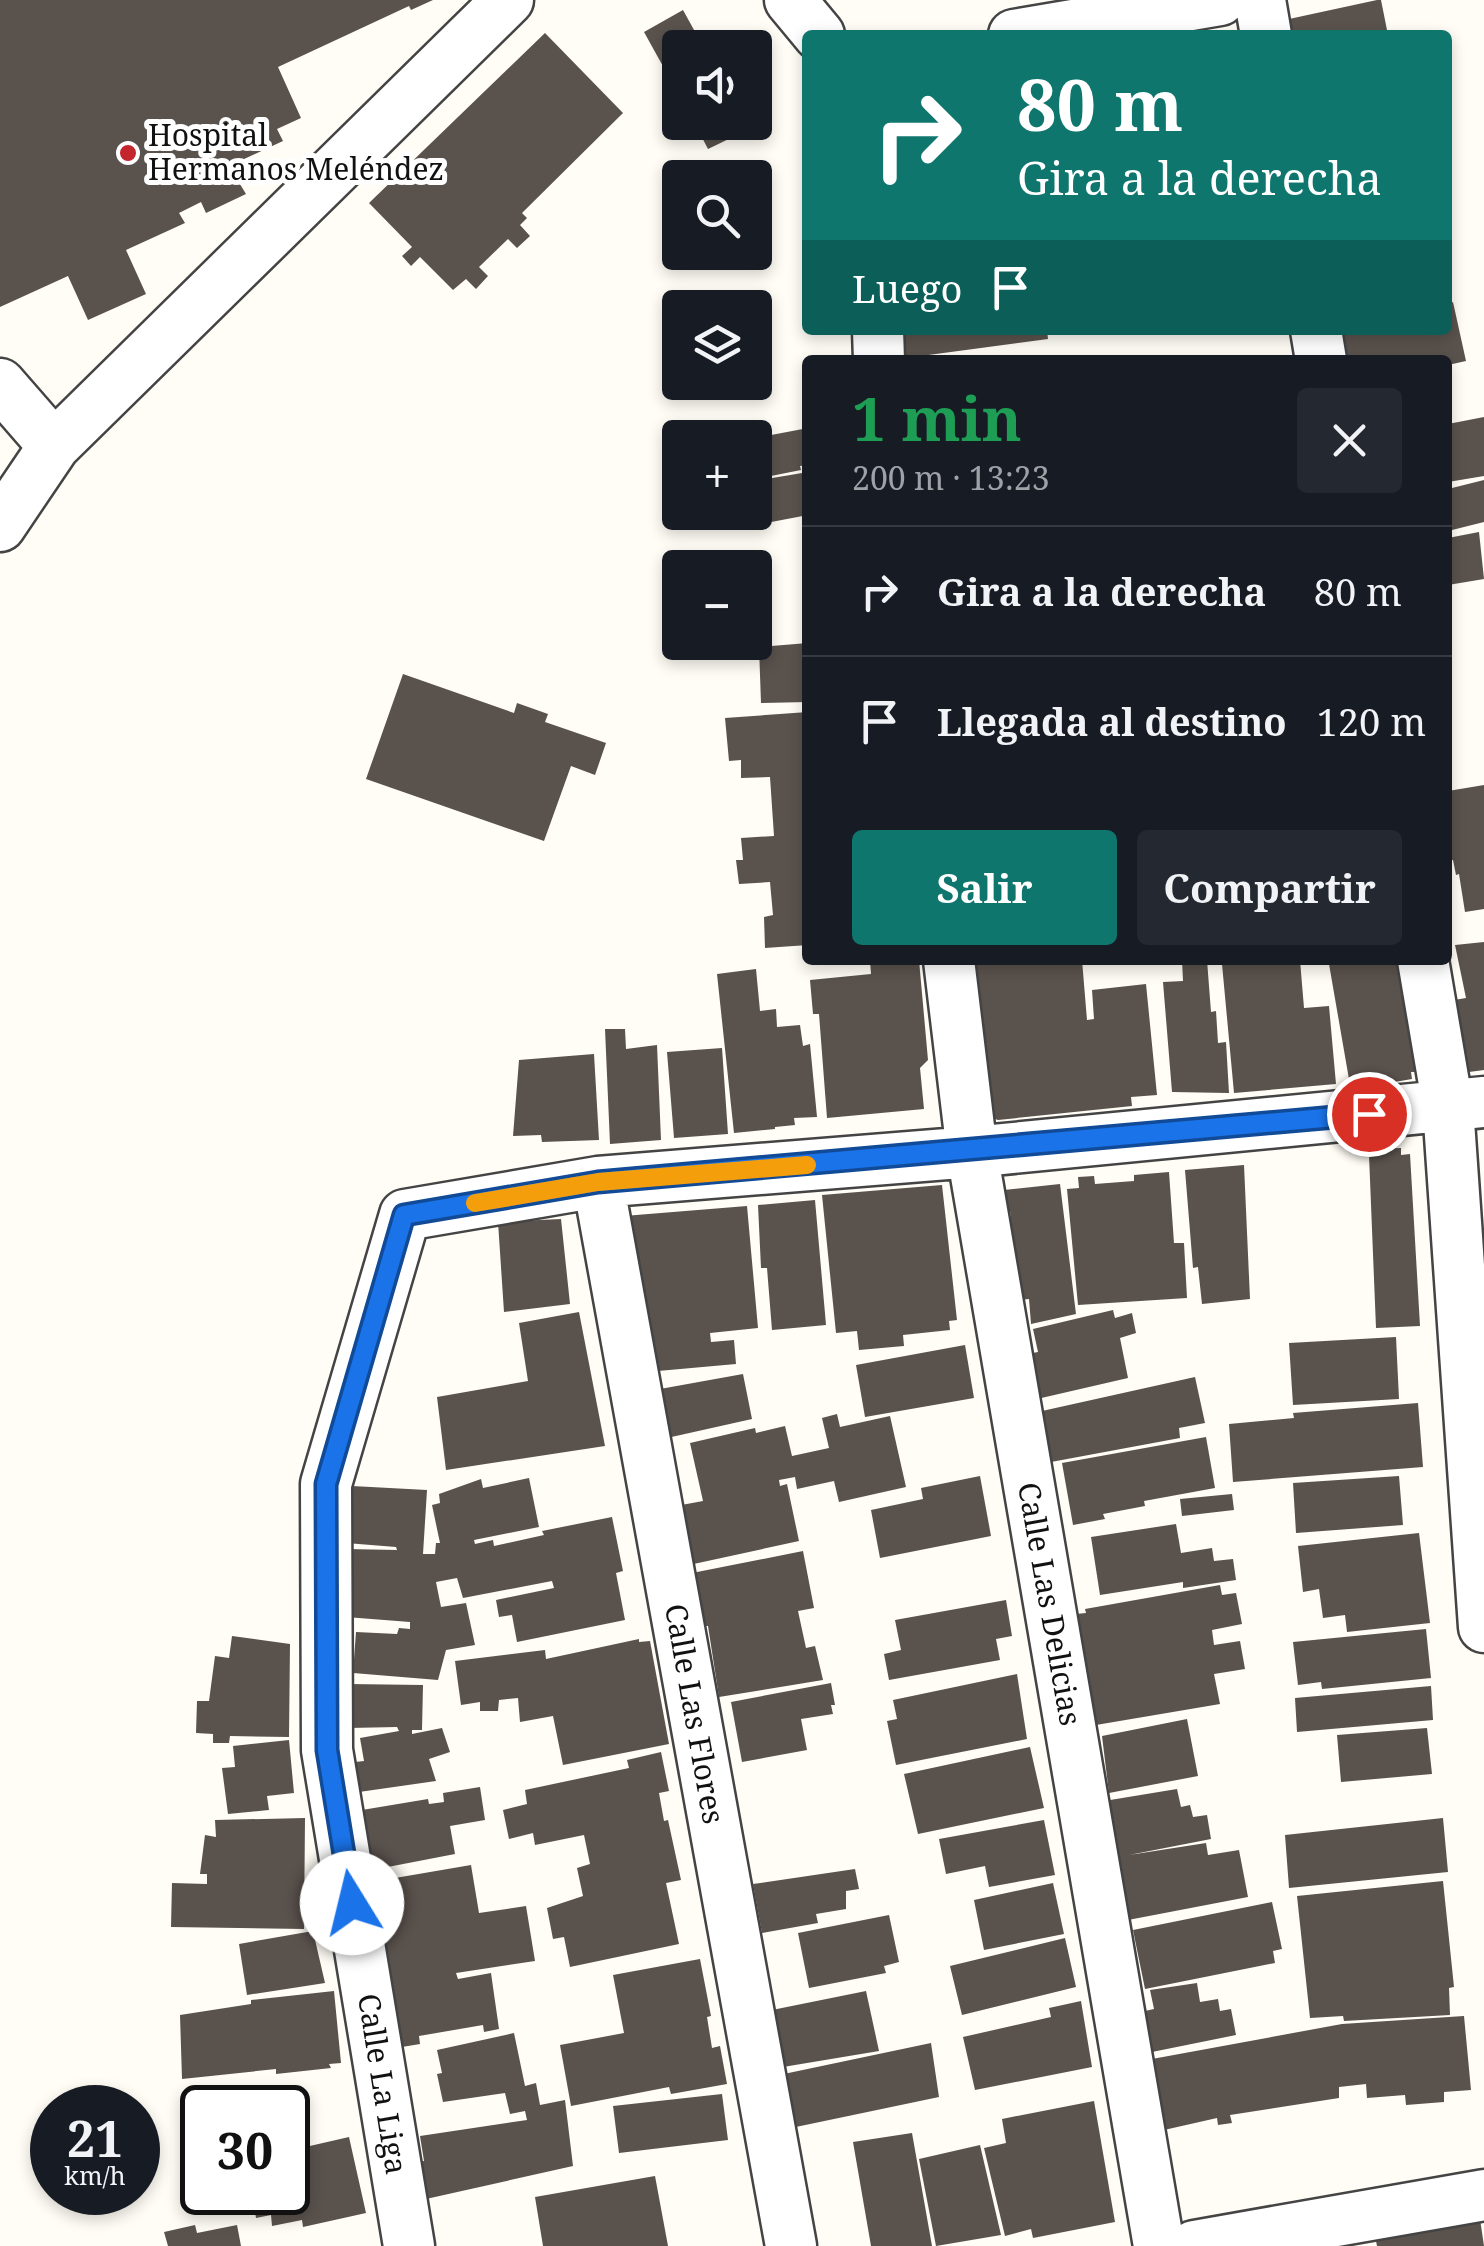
<!DOCTYPE html>
<html lang="es">
<head>
<meta charset="utf-8">
<style>
	:root { --surface:#171b24; --page:#242831; --text:#f1f3f6; --muted:#9ea1a6; --line:#363941; --accent:#0f766e }
	body { margin:0; font-family:"Noto Serif",serif; background:var(--page); color:var(--text); height:100vh; display:flex; flex-direction:column; font-size:38px; white-space:nowrap }
	* { box-sizing:border-box; margin:0 }
	p { font-size:32px; color:var(--muted) }
	.icon { flex:none; width:55px; height:55px; fill:none; stroke:currentColor; stroke-width:2; stroke-linecap:round; stroke-linejoin:round }
	.map { position:relative; flex:1; overflow:hidden }
	.drawer { position:absolute; left:802px; top:355px; width:650px; height:610px; display:flex; flex-direction:column; background:var(--surface); border-radius:10px; box-shadow:0 5px 15px #0003 }
	.drawer>* { flex:none }
	.top-card { position:absolute; left:802px; top:30px; width:650px; height:305px; border-radius:10px; box-shadow:0 5px 15px #0003; background:#0f766e; color:#fff; overflow:hidden }
	.fabs { position:absolute; left:662px; top:30px; display:grid; gap:20px }
	.fabs a { display:grid; place-items:center; width:110px; height:110px; border-radius:10px; background:var(--surface); box-shadow:0 5px 15px #0003; font-size:50px }
	.speed { position:absolute; left:30px; top:2085px; display:flex; gap:20px; font-size:50px; font-weight:700; text-align:center }
	.speed>* { display:grid; place-content:center; width:130px; height:130px; border-radius:50%; background:var(--surface); box-shadow:0 5px 15px #0003; line-height:1 }
	.speed small { font-size:25px; font-weight:400 }
	.speed .limit { border:5px solid #111; border-radius:15px; background:#fff; color:#111 }
	.pin { position:absolute; display:grid; place-items:center; width:85px; height:85px; color:#fff; margin:-42px; border:5px solid #fff; border-radius:50%; box-shadow:0 2px 10px #0007 }
	.me { position:absolute; width:110px; margin:-55px; rotate:351deg; stroke-linejoin:round; filter:drop-shadow(0 0 8px #0008) }
	.turn { display:flex; align-items:center; gap:35px; height:210px; padding:0 50px; font-size:45px }
	.turn .icon { width:130px; height:130px; stroke-width:2.5 }
	.turn b { display:block; font-size:70px; line-height:85px }
	.then { display:flex; align-items:center; height:95px; padding:0 50px; background:#0003; gap:20px; font-size:38px }
	.round { display:grid; place-items:center; flex:none; width:105px; height:105px; border-radius:10px; background:var(--page) }
	.overview { display:flex; align-items:center; justify-content:space-between; height:170px; padding:0 50px }
	h1 { font-size:60px; font-weight:700; line-height:75px; color:#1e9e55 }
	.cta { display:flex; gap:20px; margin-top:auto; padding:20px 50px }
	.cta a { flex:1; height:115px; border-radius:10px; background:var(--accent); color:#fff; font-size:40px; font-weight:700; line-height:115px; text-align:center }
	.cta a+a { background:var(--page); color:var(--text) }
	ul { padding:0; list-style:none }
	li { display:flex; align-items:center; gap:30px; height:130px; padding:0 50px; border-top:2px solid var(--line) }
	li div { flex:1 }
	li b { display:block; font-size:38px }
	li em { font-style:normal }
	.map>svg:first-child { display:block }
	.building { fill:#5a524d }
	.lines { fill:none; stroke-linecap:round; stroke-linejoin:round }
	.minor-casing { stroke:#444; stroke-width:55 }
	.minor { stroke:#fff; stroke-width:50 }
	.route-casing { stroke:#114b97; stroke-width:25 }
	.route { stroke:#1a73e8; stroke-width:18 }
	.slow { stroke:#f59e0b; stroke-width:18 }
	.poi-dot { fill:#c4262e; stroke:#fff; stroke-width:4 }
	.labels { text-anchor:middle; stroke-width:10; stroke-linejoin:round; paint-order:stroke }
	.poi-label { font-size:30px; fill:#111; stroke:#fff; text-anchor:start }
	.street-label { font-size:30px; fill:#111; stroke:#fff }
</style>
</head>
<body>
<div class="map">
<svg width="1484" height="2246" viewBox="0 0 1484 2246">
	<rect width="100%" height="100%" fill="#fffdf5"/>
	<path class="building" d="M 0,0 L 433,0 L 411,10 L 409,6 L 278,67 L 301,118 L 277,129 L 283,141 L 229,166 L 246,194 L 206,213 L 201,202 L 179,213 L 185,223 L 126,250 L 146,294 L 88,320 L 68,276 L 0,307 Z
		M 1377,0 L 1381,0 L 1388,35 L 1292,35 L 1289,19 Z
		M 683,10 L 704,48 L 680,48 L 680,97 L 644,32 Z
		M 545,33 L 623,113 L 522,213 L 527,218 L 520,225 L 530,236 L 517,248 L 508,239 L 479,267 L 488,276 L 476,289 L 466,279 L 453,290 L 420,257 L 411,266 L 402,256 L 412,247 L 369,203 Z
		M 755,99 L 766,121 L 708,149 L 694,122 L 755,122 Z
		M 1453,302 L 1466,361 L 1448,365 L 1448,360 L 1344,360 L 1337,330 L 1448,330 L 1448,304 Z
		M 903,330 L 1047,330 L 1048,339 L 906,358 Z
		M 1484,417 L 1484,476 L 1448,482 L 1448,424 Z
		M 808,428 L 808,465 L 800,466 L 801,470 L 755,479 L 755,438 Z
		M 808,472 L 808,515 L 744,527 L 741,512 L 755,512 L 755,481 Z
		M 1484,480 L 1484,522 L 1448,531 L 1448,489 Z
		M 1479,532 L 1484,579 L 1448,585 L 1448,538 Z
		M 808,643 L 808,702 L 761,703 L 759,647 Z
		M 403,674 L 514,713 L 517,703 L 548,714 L 545,722 L 606,743 L 595,775 L 571,766 L 544,841 L 366,779 Z
		M 808,712 L 808,945 L 765,948 L 764,917 L 773,915 L 770,882 L 739,884 L 736,860 L 743,860 L 741,838 L 774,836 L 770,777 L 741,778 L 741,760 L 729,761 L 725,718 Z
		M 1484,785 L 1484,909 L 1465,912 L 1459,874 L 1456,875 L 1453,860 L 1448,861 L 1448,791 Z
		M 1484,942 L 1484,1070 L 1469,1072 L 1454,1000 L 1466,998 L 1455,945 Z
		M 870,960 L 919,960 L 928,1060 L 920,1068 L 924,1109 L 827,1118 L 819,1014 L 813,1014 L 810,980 L 871,974 Z
		M 973,960 L 1082,960 L 1087,1020 L 1094,1019 L 1092,990 L 1146,984 L 1157,1095 L 1131,1097 L 1132,1106 L 998,1120 L 992,1118 Z
		M 1182,960 L 1207,960 L 1211,1012 L 1216,1011 L 1218,1043 L 1226,1042 L 1229,1093 L 1172,1092 L 1163,982 L 1183,981 Z
		M 1266,960 L 1300,960 L 1304,1008 L 1329,1006 L 1336,1084 L 1234,1093 L 1222,964 Z
		M 1352,960 L 1397,960 L 1417,1072 L 1411,1072 L 1412,1079 L 1359,1088 L 1358,1084 L 1350,1085 L 1329,964 Z
		M 756,969 L 760,1011 L 776,1009 L 777,1027 L 800,1025 L 803,1046 L 810,1044 L 817,1117 L 794,1118 L 795,1125 L 775,1127 L 775,1129 L 734,1133 L 717,974 Z
		M 605,1029 L 625,1029 L 626,1049 L 657,1045 L 661,1140 L 610,1144 Z
		M 722,1048 L 728,1134 L 674,1138 L 667,1052 Z
		M 594,1054 L 599,1140 L 542,1142 L 541,1135 L 513,1136 L 519,1060 Z
		M 1401,1148 L 1401,1155 L 1410,1154 L 1420,1326 L 1376,1328 L 1369,1155 L 1372,1156 L 1371,1149 Z
		M 1244,1165 L 1250,1299 L 1202,1304 L 1198,1267 L 1193,1268 L 1185,1170 Z
		M 1169,1172 L 1174,1243 L 1184,1243 L 1187,1298 L 1078,1305 L 1067,1189 L 1079,1188 L 1078,1177 L 1094,1176 L 1095,1184 L 1134,1181 L 1134,1175 Z
		M 1060,1184 L 1076,1314 L 1031,1324 L 1029,1299 L 1019,1300 L 1010,1211 L 1007,1212 L 1004,1190 Z
		M 942,1185 L 957,1320 L 949,1321 L 950,1330 L 903,1335 L 904,1346 L 859,1350 L 857,1331 L 836,1333 L 822,1195 Z
		M 815,1200 L 826,1325 L 772,1330 L 767,1268 L 761,1268 L 758,1205 Z
		M 747,1206 L 758,1328 L 710,1333 L 711,1342 L 734,1340 L 736,1364 L 658,1371 L 624,1216 Z
		M 561,1219 L 570,1304 L 504,1312 L 498,1222 Z
		M 1113,1310 L 1115,1318 L 1132,1313 L 1136,1333 L 1120,1338 L 1128,1378 L 1037,1399 L 1027,1354 L 1038,1352 L 1033,1329 Z
		M 579,1312 L 605,1446 L 446,1470 L 437,1397 L 528,1381 L 519,1323 Z
		M 1396,1337 L 1399,1399 L 1293,1405 L 1289,1343 Z
		M 965,1345 L 974,1398 L 865,1417 L 856,1365 Z
		M 743,1374 L 752,1419 L 667,1438 L 660,1389 Z
		M 1195,1377 L 1205,1423 L 1179,1428 L 1180,1438 L 1051,1462 L 1042,1411 Z
		M 1418,1403 L 1423,1467 L 1233,1482 L 1229,1424 L 1294,1418 L 1293,1413 Z
		M 837,1414 L 840,1427 L 890,1416 L 906,1487 L 839,1502 L 834,1481 L 797,1489 L 795,1477 L 779,1480 L 780,1486 L 787,1484 L 799,1541 L 689,1565 L 676,1506 L 703,1501 L 690,1443 L 755,1428 L 756,1433 L 785,1426 L 792,1456 L 829,1448 L 822,1418 Z
		M 1206,1437 L 1215,1488 L 1144,1501 L 1145,1506 L 1103,1514 L 1105,1519 L 1073,1525 L 1062,1463 Z
		M 980,1476 L 991,1536 L 880,1558 L 871,1510 L 923,1499 L 921,1488 Z
		M 1399,1476 L 1403,1525 L 1296,1533 L 1293,1483 Z
		M 529,1478 L 539,1527 L 474,1540 L 475,1544 L 493,1540 L 494,1546 L 544,1535 L 542,1531 L 612,1517 L 623,1571 L 616,1573 L 625,1620 L 517,1642 L 512,1615 L 499,1617 L 496,1600 L 554,1588 L 552,1581 L 463,1598 L 457,1578 L 436,1582 L 441,1607 L 466,1603 L 475,1645 L 446,1650 L 438,1680 L 353,1673 L 356,1632 L 397,1634 L 399,1628 L 410,1629 L 410,1622 L 346,1617 L 347,1549 L 397,1550 L 396,1547 L 346,1543 L 352,1486 L 427,1490 L 423,1554 L 435,1554 L 436,1543 L 440,1543 L 432,1505 L 440,1503 L 439,1494 L 481,1479 L 483,1488 Z
		M 1232,1494 L 1234,1510 L 1182,1516 L 1180,1499 Z
		M 1176,1524 L 1181,1553 L 1212,1548 L 1214,1561 L 1233,1559 L 1236,1580 L 1183,1588 L 1183,1582 L 1100,1595 L 1091,1537 Z
		M 1419,1533 L 1430,1623 L 1347,1632 L 1345,1615 L 1323,1618 L 1319,1589 L 1303,1592 L 1298,1546 Z
		M 803,1551 L 814,1608 L 798,1611 L 806,1648 L 815,1646 L 823,1680 L 719,1697 L 708,1626 L 700,1626 L 692,1573 Z
		M 1220,1585 L 1222,1595 L 1236,1593 L 1242,1624 L 1212,1630 L 1214,1645 L 1240,1641 L 1245,1669 L 1214,1674 L 1220,1704 L 1096,1725 L 1076,1614 L 1086,1613 L 1085,1609 Z
		M 1006,1600 L 1012,1636 L 996,1639 L 1000,1660 L 889,1680 L 884,1654 L 901,1650 L 895,1620 Z
		M 1426,1629 L 1431,1678 L 1322,1689 L 1321,1682 L 1298,1685 L 1293,1642 Z
		M 232,1636 L 290,1644 L 289,1737 L 230,1736 L 229,1743 L 213,1743 L 213,1734 L 196,1733 L 197,1701 L 209,1701 L 215,1656 L 229,1658 Z
		M 639,1639 L 639,1642 L 650,1641 L 669,1744 L 563,1765 L 553,1716 L 520,1722 L 518,1698 L 499,1700 L 498,1711 L 480,1711 L 480,1702 L 461,1705 L 455,1661 L 545,1650 L 546,1659 Z
		M 1017,1674 L 1027,1739 L 896,1765 L 887,1721 L 897,1719 L 893,1700 Z
		M 831,1683 L 835,1705 L 831,1705 L 833,1714 L 801,1719 L 807,1750 L 742,1762 L 731,1702 Z
		M 348,1684 L 423,1685 L 422,1730 L 412,1730 L 412,1734 L 442,1728 L 450,1752 L 429,1759 L 436,1781 L 359,1792 L 355,1762 L 364,1761 L 360,1738 L 399,1731 L 397,1727 L 349,1728 Z
		M 1431,1686 L 1433,1720 L 1297,1732 L 1295,1698 Z
		M 1187,1719 L 1198,1776 L 1109,1793 L 1102,1736 Z
		M 1427,1728 L 1432,1774 L 1341,1782 L 1337,1735 Z
		M 289,1740 L 294,1793 L 267,1796 L 269,1810 L 228,1814 L 222,1768 L 235,1767 L 233,1746 Z
		M 1030,1747 L 1044,1808 L 918,1834 L 904,1774 Z
		M 661,1752 L 669,1791 L 659,1793 L 664,1821 L 668,1820 L 681,1880 L 666,1883 L 679,1944 L 570,1967 L 564,1937 L 553,1939 L 547,1908 L 583,1896 L 577,1868 L 590,1864 L 584,1835 L 535,1845 L 533,1833 L 509,1839 L 503,1810 L 527,1804 L 525,1790 L 629,1768 L 627,1760 Z
		M 480,1787 L 485,1820 L 450,1826 L 455,1854 L 367,1871 L 356,1811 L 428,1799 L 429,1804 L 444,1802 L 443,1793 Z
		M 1177,1789 L 1181,1807 L 1190,1805 L 1193,1817 L 1207,1815 L 1211,1839 L 1129,1855 L 1206,1843 L 1208,1855 L 1239,1850 L 1248,1897 L 1128,1920 L 1104,1801 Z
		M 305,1818 L 304,1929 L 171,1927 L 172,1883 L 207,1884 L 207,1874 L 200,1874 L 205,1835 L 216,1837 L 215,1820 Z
		M 1443,1818 L 1448,1872 L 1289,1888 L 1285,1835 Z
		M 1044,1820 L 1055,1875 L 989,1887 L 985,1866 L 946,1874 L 939,1839 Z
		M 471,1865 L 479,1913 L 526,1906 L 535,1961 L 456,1973 L 458,1979 L 491,1973 L 499,2029 L 484,2032 L 483,2025 L 419,2036 L 420,2044 L 390,2049 L 366,1883 Z
		M 855,1869 L 859,1889 L 846,1891 L 846,1909 L 816,1914 L 818,1923 L 762,1933 L 753,1884 Z
		M 1443,1881 L 1454,1987 L 1449,1988 L 1450,2015 L 1344,2021 L 1343,2016 L 1310,2018 L 1297,1896 Z
		M 1053,1883 L 1064,1934 L 984,1950 L 974,1900 Z
		M 1272,1902 L 1282,1949 L 1273,1951 L 1275,1963 L 1145,1989 L 1133,1930 Z
		M 889,1915 L 899,1962 L 884,1966 L 886,1973 L 809,1988 L 798,1933 Z
		M 313,1931 L 325,1983 L 247,1995 L 239,1944 Z
		M 1065,1938 L 1076,1987 L 962,2015 L 950,1966 Z
		M 700,1959 L 711,2016 L 707,2017 L 712,2048 L 720,2046 L 727,2084 L 671,2094 L 669,2087 L 571,2106 L 560,2045 L 624,2033 L 613,1975 Z
		M 1197,1983 L 1200,2002 L 1218,1999 L 1220,2011 L 1231,2009 L 1236,2035 L 1152,2052 L 1145,2011 L 1154,2009 L 1150,1990 Z
		M 334,1991 L 341,2063 L 329,2064 L 331,2068 L 276,2074 L 276,2069 L 182,2079 L 180,2015 L 251,2004 L 251,2000 Z
		M 866,1991 L 879,2051 L 783,2067 L 772,2010 Z
		M 1081,2001 L 1092,2067 L 975,2090 L 963,2037 L 1051,2017 L 1049,2008 Z
		M 1464,2016 L 1471,2090 L 1444,2092 L 1444,2102 L 1406,2105 L 1405,2095 L 1367,2098 L 1366,2084 L 1339,2087 L 1339,2098 L 1230,2115 L 1232,2123 L 1218,2125 L 1217,2118 L 1164,2130 L 1152,2059 L 1342,2024 Z
		M 514,2033 L 525,2086 L 536,2083 L 540,2105 L 565,2100 L 573,2166 L 417,2201 L 411,2162 L 424,2161 L 420,2136 L 527,2120 L 525,2111 L 510,2114 L 505,2093 L 443,2102 L 437,2074 L 442,2073 L 437,2050 Z
		M 931,2043 L 939,2097 L 791,2128 L 779,2075 Z
		M 722,2094 L 728,2140 L 619,2153 L 613,2106 Z
		M 1094,2101 L 1115,2222 L 1033,2238 L 1031,2229 L 1005,2236 L 984,2148 L 1006,2143 L 1002,2119 Z
		M 912,2133 L 932,2246 L 871,2246 L 853,2142 Z
		M 349,2137 L 366,2213 L 303,2227 L 302,2220 L 272,2226 L 271,2215 L 256,2218 L 253,2200 L 300,2190 L 299,2181 L 288,2184 L 288,2151 Z
		M 980,2145 L 1001,2235 L 936,2246 L 919,2159 Z
		M 655,2176 L 668,2246 L 543,2246 L 535,2197 Z
		M 1480,2219 L 1484,2246 L 1377,2246 L 1374,2231 Z
		M 195,2225 L 197,2233 L 237,2225 L 241,2246 L 168,2246 L 164,2232 Z"/>
	<g class="lines">
		<defs>
			<path id="minor" d="M 790,0 L 819,35
				M 1260,0 L 1266,35
				M 1014,35 L 1220,0
				M 878,330 L 879,360
				M 1316,330 L 1321,360
				M 0,384 L 54,446 L 508,0
				M 0,526 L 54,446
				M 949,960 L 972,1152 L 1159,2246
				M 1423,960 L 1448,1107 L 1484,1627
				M 598,1182 L 791,2246
				M 409,2246 L 327,1750 L 326,1484 L 405,1215 L 598,1182 L 972,1152 L 1484,1102
				M 1194,2246 L 1484,2195"/>
		</defs>
		<use href="#minor" class="minor-casing"/>
		<use href="#minor" class="minor"/>
	</g>
	<g class="lines">
		<defs>
			<path id="route" d="M 352,1903 L 327,1750 L 326,1484 L 404,1215 L 598,1182 L 1369,1114"/>
		</defs>
		<use href="#route" class="route-casing"/>
		<use href="#route" class="route"/>
		<path class="slow" d="M 475,1203 L 598,1182 L 807,1165"/>
	</g>
	<circle class="poi-dot" cx="128" cy="153" r="10"/>
	<g class="labels">
		<g class="poi-label">
			<text x="148" y="146">Hospital<tspan x="148" dy="34">Hermanos Meléndez</tspan></text>
		</g>
		<g class="street-label">
			<text transform="translate(1049 1604) rotate(80)" y="10">Calle Las Delicias</text>
			<text transform="translate(694 1714) rotate(80)" y="10">Calle Las Flores</text>
			<text transform="translate(382 2084) rotate(81)" y="10">Calle La Liga</text>
		</g>
	</g>
</svg>
<div class="fabs">
<a><svg class="icon" aria-label="sound" viewBox="0 0 24 24"><path d="M4 9h4l5-4v14l-5-4H4zM17 9q2 3 0 6"/></svg></a>
<a><svg class="icon" aria-label="search" viewBox="0 0 24 24"><circle cx="10" cy="10" r="6"/><path d="M15 15l6 6"/></svg></a>
<a><svg class="icon" aria-label="layers" viewBox="0 0 24 24"><path d="M12 4l9 5-9 5-9-5zM3 14l9 5 9-5"/></svg></a>
<a>+</a>
<a>−</a>
</div>
<div class="speed"><div>21<small>km/h</small></div><div class="limit">30</div></div>
<div class="pin" style="left:1369px;top:1114px;background:#d93025"><svg class="icon" aria-label="arrive" viewBox="0 0 24 24"><path d="M6 21V4h12l-3 4 3 4H6"/></svg></div>
<svg class="me" style="left:352px;top:1903px" viewBox="-20 -20 40 40"><circle r="19" fill="#fff"/><path d="M0-13L10 11 0 6-10 11z" fill="#1a73e8"/></svg>
<div class="top-card">
<div class="turn"><svg class="icon" aria-label="right" viewBox="0 0 24 24"><path d="M7 20v-9h11M14 6l5 5-5 5"/></svg><div><b>80 m</b>Gira a la derecha</div></div>
<div class="then">Luego<svg class="icon" aria-label="arrive" viewBox="0 0 24 24"><path d="M6 21V4h12l-3 4 3 4H6"/></svg></div>
</div>
<section class="drawer">
<div class="overview"><div><h1>1 min</h1><p>200 m · 13:23</p></div><a class="round"><svg class="icon" aria-label="close" viewBox="0 0 24 24"><path d="M6 6l12 12M18 6L6 18"/></svg></a></div>
<ul>
<li><svg class="icon" aria-label="right" viewBox="0 0 24 24"><path d="M7 20v-9h11M14 6l5 5-5 5"/></svg><div><b>Gira a la derecha</b></div><em>80 m</em></li>
<li><svg class="icon" aria-label="arrive" viewBox="0 0 24 24"><path d="M6 21V4h12l-3 4 3 4H6"/></svg><div><b>Llegada al destino</b></div><em>120 m</em></li>
</ul>
<div class="cta"><a>Salir</a><a>Compartir</a></div>
</section>
</div>
</body>
</html>
